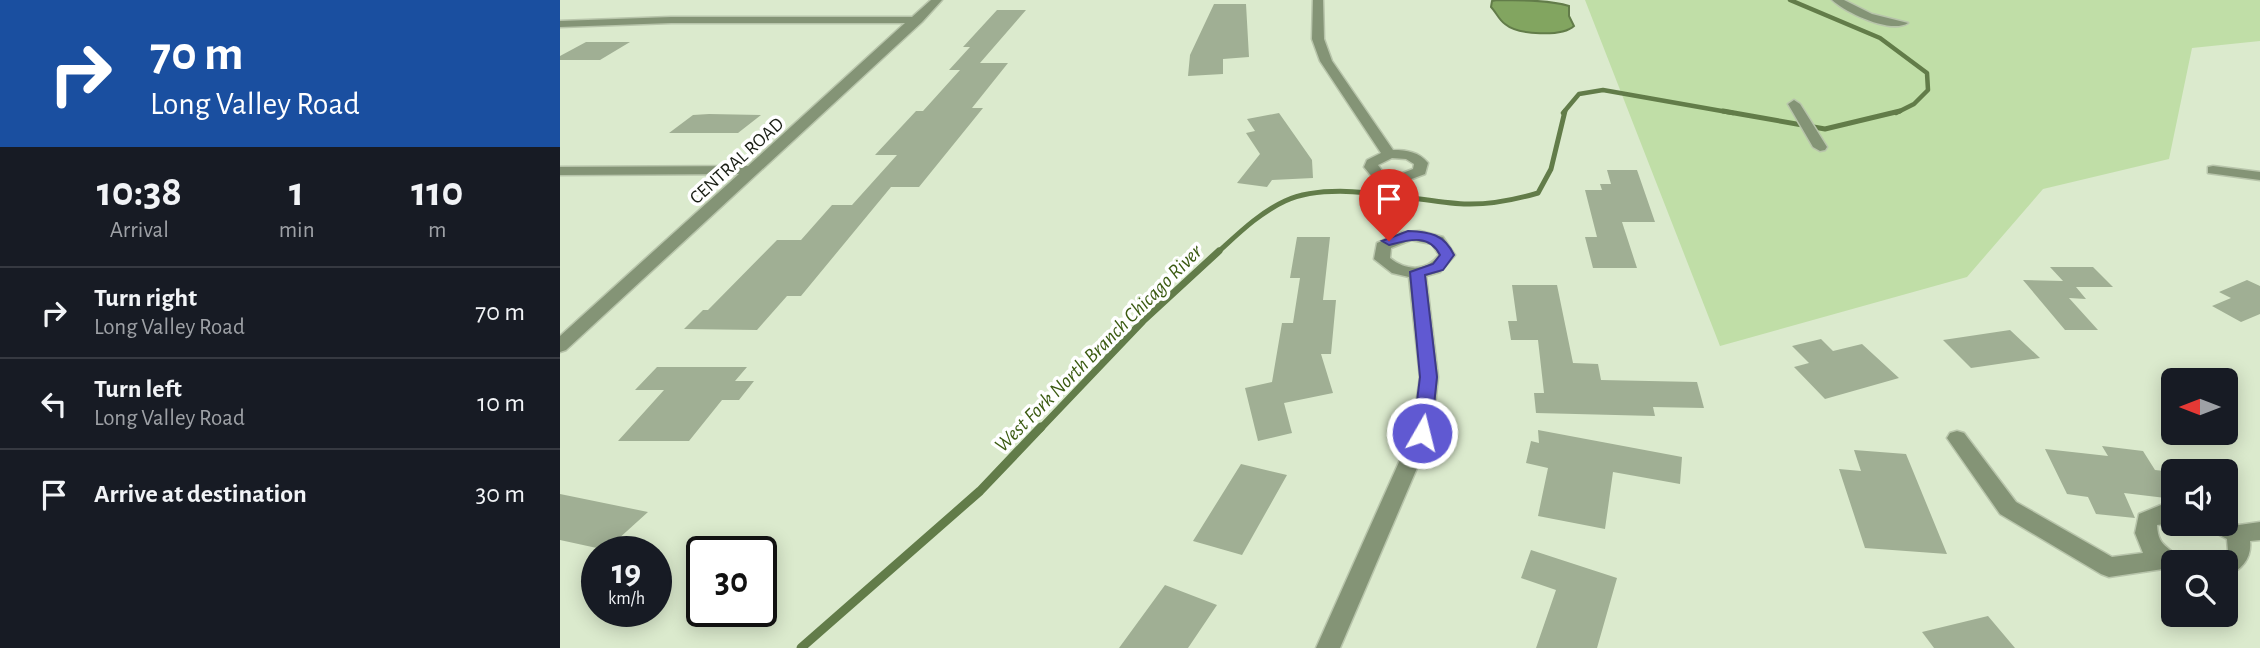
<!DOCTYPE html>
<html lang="en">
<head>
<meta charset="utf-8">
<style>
	:root { --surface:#171b24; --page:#242831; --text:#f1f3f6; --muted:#9ea1a6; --line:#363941 }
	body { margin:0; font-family:"Alegreya Sans",sans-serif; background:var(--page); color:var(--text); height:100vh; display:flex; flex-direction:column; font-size:26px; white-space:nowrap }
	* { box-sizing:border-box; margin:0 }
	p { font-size:23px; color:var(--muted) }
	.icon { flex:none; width:38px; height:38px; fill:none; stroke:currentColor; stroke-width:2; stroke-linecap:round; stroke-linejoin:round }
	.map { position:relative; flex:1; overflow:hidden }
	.panel { display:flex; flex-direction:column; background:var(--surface); width:560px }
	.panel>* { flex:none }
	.top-card { background:#1a4fa0; color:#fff; overflow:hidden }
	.needle { width:46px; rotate:270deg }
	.buttons { position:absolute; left:1601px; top:368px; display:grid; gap:14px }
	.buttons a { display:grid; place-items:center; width:77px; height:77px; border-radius:10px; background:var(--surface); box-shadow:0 4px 18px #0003; font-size:35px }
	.speed { position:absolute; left:21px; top:536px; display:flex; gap:14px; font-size:35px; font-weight:700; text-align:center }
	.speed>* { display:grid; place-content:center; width:91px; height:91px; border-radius:50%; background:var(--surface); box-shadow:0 4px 18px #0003; line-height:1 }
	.speed small { font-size:18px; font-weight:400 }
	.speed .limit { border:4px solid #111; border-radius:10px; background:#fff; color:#111 }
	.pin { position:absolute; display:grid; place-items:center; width:60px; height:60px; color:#fff; margin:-72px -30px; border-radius:50% 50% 50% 0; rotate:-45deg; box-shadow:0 0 7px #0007 }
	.pin .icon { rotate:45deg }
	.me { position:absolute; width:77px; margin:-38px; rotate:8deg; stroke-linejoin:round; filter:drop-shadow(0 0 5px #0008) }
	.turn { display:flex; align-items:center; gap:24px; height:147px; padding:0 35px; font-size:32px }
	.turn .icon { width:91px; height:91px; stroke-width:2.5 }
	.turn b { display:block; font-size:49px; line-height:60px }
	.eta { display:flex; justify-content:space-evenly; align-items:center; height:119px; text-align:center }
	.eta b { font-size:42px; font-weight:600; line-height:49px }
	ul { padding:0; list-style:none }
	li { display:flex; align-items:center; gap:21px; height:91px; padding:0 35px; border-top:2px solid var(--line) }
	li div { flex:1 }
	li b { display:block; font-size:26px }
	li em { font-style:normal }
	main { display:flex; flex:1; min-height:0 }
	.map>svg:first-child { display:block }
	.green { fill:#c0dea7 }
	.water { fill:#82a560; stroke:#627c49; stroke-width:2 }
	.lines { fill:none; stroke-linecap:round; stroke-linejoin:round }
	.stream-far3 { stroke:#627c49; stroke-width:4.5 }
	.stream-far2 { stroke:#627c49; stroke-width:5 }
	.stream-far1 { stroke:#627c49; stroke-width:7 }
	.stream { stroke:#627c49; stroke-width:9 }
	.building { fill:#a0af94 }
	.minor-casing { stroke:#b8c5ab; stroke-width:3 }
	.path { stroke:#939f89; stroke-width:3.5; stroke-dasharray:4.5 2.5; stroke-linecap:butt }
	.minor { fill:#849476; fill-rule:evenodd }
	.route { fill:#6059d2; stroke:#3e3a88; stroke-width:2 }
	.labels { text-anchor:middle; stroke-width:7; stroke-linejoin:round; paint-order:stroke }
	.street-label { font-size:19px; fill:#171c12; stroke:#fff }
	.water-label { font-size:21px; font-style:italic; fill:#3b5b11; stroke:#fff }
</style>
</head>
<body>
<main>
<section class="panel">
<div class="top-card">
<div class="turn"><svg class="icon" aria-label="right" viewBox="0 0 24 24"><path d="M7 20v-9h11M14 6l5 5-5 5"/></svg><div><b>70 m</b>Long Valley Road</div></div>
</div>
<div class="eta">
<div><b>10:38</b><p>Arrival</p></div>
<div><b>1</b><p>min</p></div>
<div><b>110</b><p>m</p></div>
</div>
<ul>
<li><svg class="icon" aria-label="right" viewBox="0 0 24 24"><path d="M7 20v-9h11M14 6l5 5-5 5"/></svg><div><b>Turn right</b><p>Long Valley Road</p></div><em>70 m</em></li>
<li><svg class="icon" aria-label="left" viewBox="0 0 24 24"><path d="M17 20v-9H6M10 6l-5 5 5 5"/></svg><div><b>Turn left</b><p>Long Valley Road</p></div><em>10 m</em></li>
<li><svg class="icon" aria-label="arrive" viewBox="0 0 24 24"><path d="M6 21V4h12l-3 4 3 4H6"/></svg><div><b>Arrive at destination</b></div><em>30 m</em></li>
</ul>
</section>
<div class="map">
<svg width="1700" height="648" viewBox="0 0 1700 648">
	<rect width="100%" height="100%" fill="#dbeacd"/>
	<path class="green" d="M 1025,0 L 1700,0 L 1700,41 L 1632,48 L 1609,159 L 1483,189 L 1407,277 L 1160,346 Z"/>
	<path class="water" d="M 937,0 C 958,0 990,0 1009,6 L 1009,16 L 1014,26 C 1002,37 958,35 945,24 C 939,20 936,12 931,7 L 932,1 Z"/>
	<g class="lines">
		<path class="stream-far3" d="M 1230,0 L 1320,38 L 1367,73 L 1368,90 L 1354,104 L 1336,113
			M 1003,113 L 1019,94 L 1043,90 L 1173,113"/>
		<path class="stream-far2" d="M 1163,111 L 1265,129 L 1340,111
			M 657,253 C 678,234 699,213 725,201 C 773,179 852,201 904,204 C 930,205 954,200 978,193 L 991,169 L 1005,111"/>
		<path class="stream-far1" d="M 480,429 L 583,321 L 659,251"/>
		<path class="stream" d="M 241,648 L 420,491 L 481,427"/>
	</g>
	<path class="building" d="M 654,4 L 686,4 L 689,57 L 663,59 L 663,74 L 628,76 L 630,55 Z
		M 437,10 L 466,10 L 420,63 L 448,63 L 412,108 L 423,108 L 359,187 L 331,187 L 241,296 L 227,296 L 197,330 L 124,329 L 143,310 L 148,310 L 217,240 L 241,240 L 272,205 L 292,205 L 337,155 L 315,155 L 356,111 L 363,111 L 400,70 L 389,70 L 410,47 L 403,47 Z
		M 26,42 L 70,42 L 40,60 L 0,60 L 0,56 Z
		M 719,113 L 752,160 L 753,178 L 712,180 L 707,187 L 677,183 L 700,154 L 686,133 L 695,131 L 687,119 Z
		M 133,115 L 149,114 L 201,115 L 178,133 L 109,133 Z
		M 1047,170 L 1077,170 L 1095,222 L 1062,222 L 1077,268 L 1033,268 L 1025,237 L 1037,237 L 1025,190 L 1042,190 L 1040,184 L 1051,184 Z
		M 737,237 L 770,237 L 763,300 L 776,300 L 771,354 L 761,354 L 773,393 L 724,403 L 732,433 L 698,441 L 685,388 L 712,382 L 722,323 L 733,323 L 740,278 L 730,278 Z
		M 1490,267 L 1533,267 L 1553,287 L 1516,287 L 1526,299 L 1509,298 L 1538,330 L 1505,330 L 1463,280 L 1503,281 Z
		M 1687,280 L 1700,286 L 1700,314 L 1681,322 L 1652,306 L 1671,298 L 1659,292 Z
		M 952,285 L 997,285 L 1013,363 L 1038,364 L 1041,380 L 1137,382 L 1144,408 L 1093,407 L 1095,416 L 976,413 L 974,393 L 984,393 L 978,340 L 951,340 L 948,321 L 957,321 Z
		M 1450,330 L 1480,358 L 1411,368 L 1383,340 Z
		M 1261,339 L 1273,351 L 1302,344 L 1339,378 L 1265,399 L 1234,367 L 1249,363 L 1232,346 Z
		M 97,367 L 187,367 L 175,381 L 194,381 L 179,400 L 162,400 L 129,441 L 58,441 L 104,390 L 75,390 Z
		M 978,430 L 1122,457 L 1120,484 L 1053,472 L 1045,529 L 978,516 L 988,468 L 966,463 L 971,441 L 979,443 Z
		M 1542,446 L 1583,451 L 1595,470 L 1614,472 L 1614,499 L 1564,493 L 1575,518 L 1536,514 L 1528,497 L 1507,494 L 1485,449 L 1548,456 Z
		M 1294,450 L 1346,454 L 1387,554 L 1305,548 L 1279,469 L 1301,471 Z
		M 681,464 L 727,475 L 682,555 L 633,541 Z
		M 0,494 L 88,512 L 46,550 L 0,540 Z
		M 971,550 L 1057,578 L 1037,648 L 976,648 L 996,590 L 961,578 Z
		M 605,585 L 657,605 L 628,648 L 559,648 Z
		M 1428,616 L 1455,648 L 1374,648 L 1362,632 Z"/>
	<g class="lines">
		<defs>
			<path id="minor" d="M 371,0 L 382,0 L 362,22 L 6,350 L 0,352 L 0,336 L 179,174 L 0,175 L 0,167 L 188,166 L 345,23 L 111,23 L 0,27 L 0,21 L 111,17 L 352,17 Z
				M 753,0 L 763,0 L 764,39 L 772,61 L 833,150 C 847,150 859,152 868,163 L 865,174 L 841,183 L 813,178 L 804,167 L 807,160 L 821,153 L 760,61 L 752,39 ZM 832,158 L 846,159 L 854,164 L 853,169 L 840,174 L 823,172 L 818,165 Z
				M 1272,0 L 1284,0 L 1312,14 L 1348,23 C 1331,34 1286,13 1272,0 Z
				M 1234,100 L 1240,104 L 1267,147 L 1265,150 L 1260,151 L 1253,147 L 1228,104 Z
				M 1653,166 L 1700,172 L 1700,180 L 1648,173 L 1648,167 Z
				M 860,231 L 883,237 L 895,255 L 880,272 L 866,276 L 878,377 L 872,433 L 780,648 L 756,648 L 852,433 L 860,377 L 849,277 L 832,273 L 814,259 L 817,243 L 843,232 ZM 851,240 L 872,244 L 879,255 C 866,272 846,271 830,258 L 831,248 Z
				M 1397,431 L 1404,433 L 1456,502 L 1552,557 L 1583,553 L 1575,533 L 1579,514 L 1601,505 L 1614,505 L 1614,523 L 1597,525 C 1598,550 1612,545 1620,562 L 1614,562 L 1614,570 L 1603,569 L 1549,577 L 1541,574 L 1440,514 L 1387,438 L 1390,433 Z
				M 1666,518 L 1679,525 L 1700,522 L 1700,540 L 1690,541 C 1692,558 1682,570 1666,576 L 1666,562 L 1657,562 L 1668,551 L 1667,539 L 1648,529 L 1645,523 L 1666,523 Z"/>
		</defs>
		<use href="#minor" class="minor-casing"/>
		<path class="path" d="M 833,191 L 836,223"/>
		<use href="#minor" class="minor"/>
	</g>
	<path class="route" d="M 848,231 C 870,232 884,234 894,255 L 883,270 L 865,275 L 877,377 L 871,433 L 862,440 L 853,433 L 860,377 L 850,272 L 873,264 L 880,255 C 869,233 848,240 829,245 L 822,241 Z"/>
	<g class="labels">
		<g class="street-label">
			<text transform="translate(176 160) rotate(-42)" y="7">CENTRAL ROAD</text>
		</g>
		<g class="water-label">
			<text transform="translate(538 348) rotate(-45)" y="7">West Fork North Branch Chicago River</text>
		</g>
	</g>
</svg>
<div class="buttons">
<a><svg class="needle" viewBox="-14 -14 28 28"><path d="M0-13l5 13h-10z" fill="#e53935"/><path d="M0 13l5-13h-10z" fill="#9ea1a6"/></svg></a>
<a><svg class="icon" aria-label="sound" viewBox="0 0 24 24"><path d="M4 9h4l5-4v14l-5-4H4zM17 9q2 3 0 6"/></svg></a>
<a><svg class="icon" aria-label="search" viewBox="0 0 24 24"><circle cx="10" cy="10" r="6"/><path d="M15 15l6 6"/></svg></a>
</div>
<div class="speed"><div>19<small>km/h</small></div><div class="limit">30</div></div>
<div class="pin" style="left:829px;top:241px;background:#d93025"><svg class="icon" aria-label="arrive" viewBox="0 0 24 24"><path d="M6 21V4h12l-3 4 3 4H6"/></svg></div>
<svg class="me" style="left:862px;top:433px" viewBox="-20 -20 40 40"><circle r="17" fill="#6059d2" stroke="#fff" stroke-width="3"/><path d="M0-11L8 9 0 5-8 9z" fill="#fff"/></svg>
</div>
</main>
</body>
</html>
